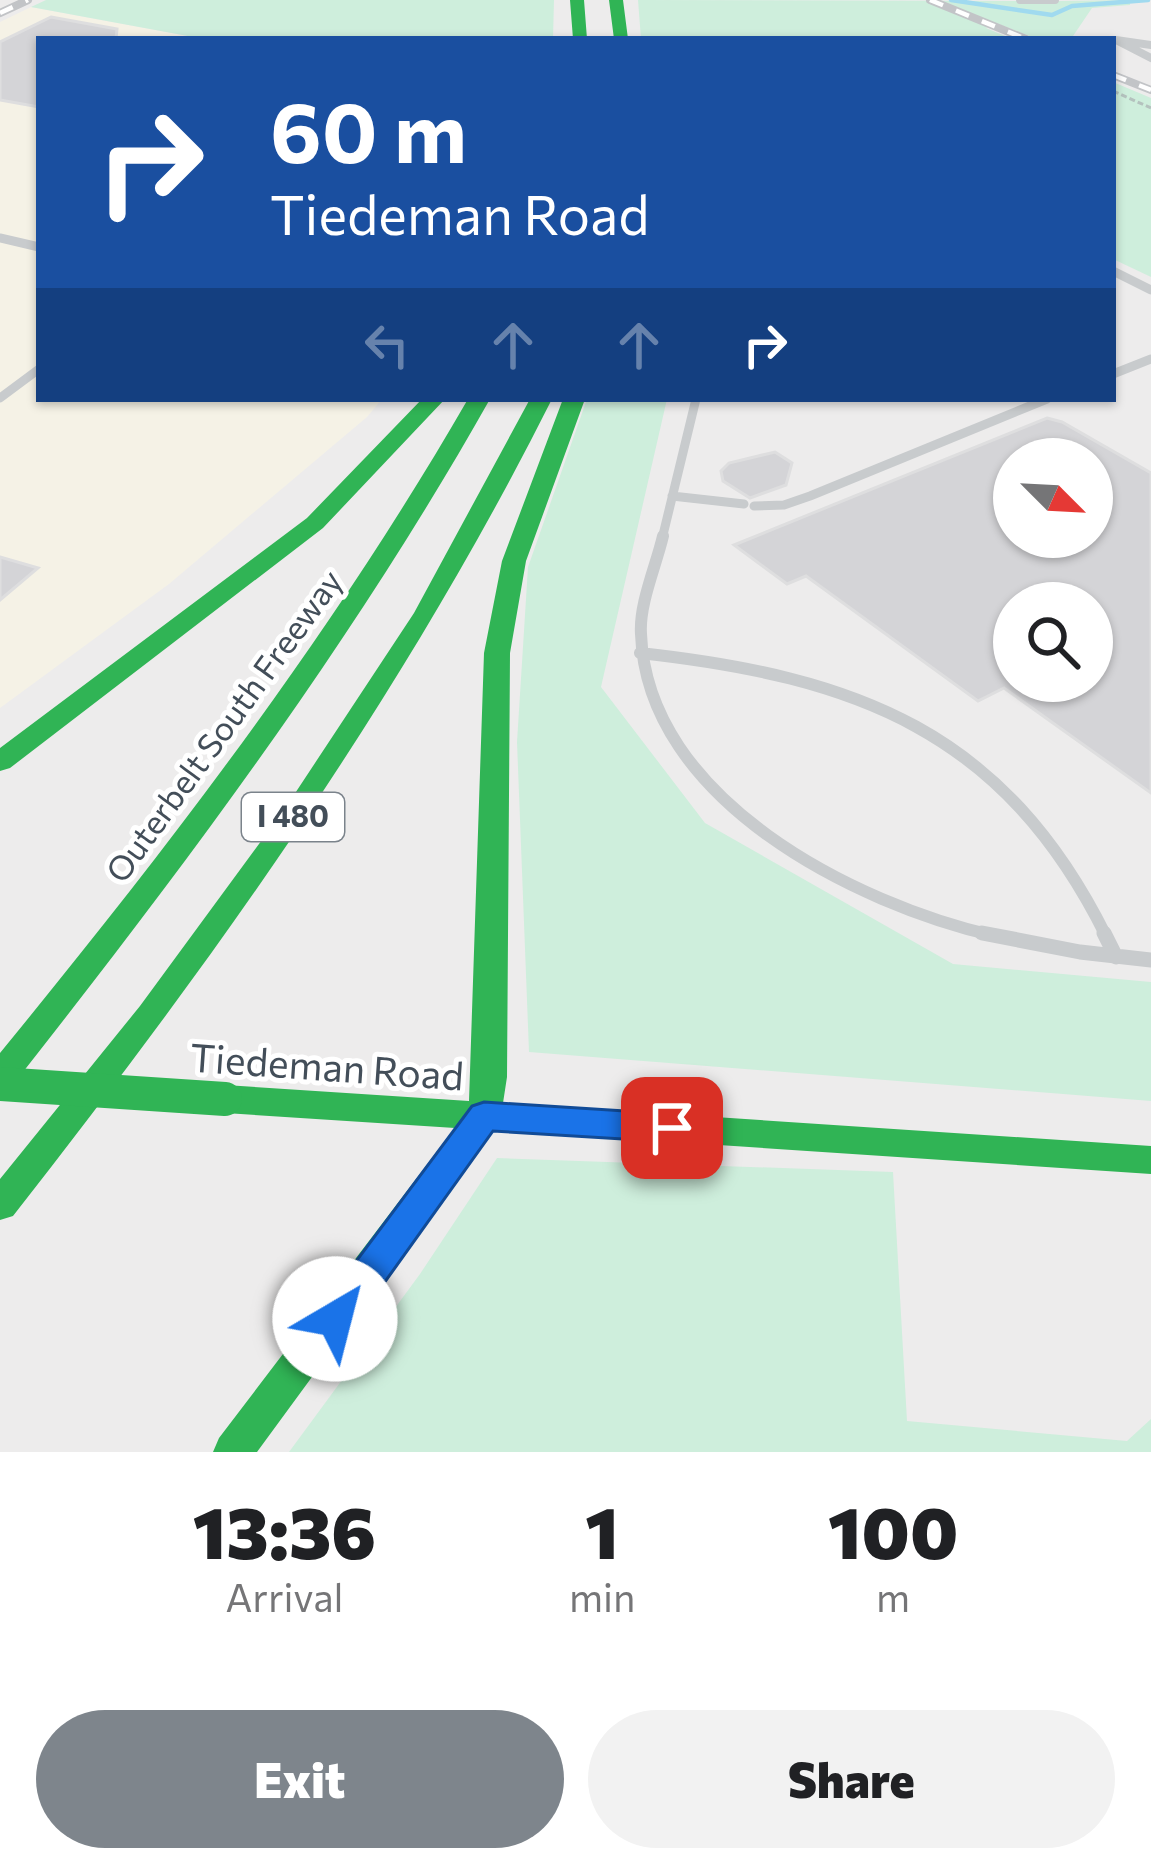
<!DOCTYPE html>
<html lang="en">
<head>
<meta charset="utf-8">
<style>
	:root { --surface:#fff; --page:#f2f2f2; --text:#202124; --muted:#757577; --accent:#7e858c }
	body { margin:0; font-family:Commissioner,sans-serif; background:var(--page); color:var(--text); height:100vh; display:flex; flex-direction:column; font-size:45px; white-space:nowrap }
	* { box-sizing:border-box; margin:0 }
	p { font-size:39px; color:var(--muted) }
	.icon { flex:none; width:66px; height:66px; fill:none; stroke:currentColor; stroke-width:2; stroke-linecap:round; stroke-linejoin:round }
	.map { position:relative; height:1452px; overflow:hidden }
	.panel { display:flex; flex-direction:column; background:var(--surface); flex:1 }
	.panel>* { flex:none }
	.guide { position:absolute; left:36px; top:36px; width:1080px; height:366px; border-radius:0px; box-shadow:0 3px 9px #0004; background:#1a4fa0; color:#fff; overflow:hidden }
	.needle { width:78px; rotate:114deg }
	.controls { position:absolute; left:993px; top:438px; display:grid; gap:24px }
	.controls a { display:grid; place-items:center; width:120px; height:120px; border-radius:50%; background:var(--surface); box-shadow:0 3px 9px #0004; font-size:60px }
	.pin { position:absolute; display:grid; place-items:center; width:102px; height:102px; color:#fff; margin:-51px; border-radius:24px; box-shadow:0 6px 18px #0006 }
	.me { position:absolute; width:132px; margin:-66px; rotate:37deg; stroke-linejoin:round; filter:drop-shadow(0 0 9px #0008) }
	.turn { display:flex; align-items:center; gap:42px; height:252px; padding:0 36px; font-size:54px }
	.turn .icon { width:156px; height:156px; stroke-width:2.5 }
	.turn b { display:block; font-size:84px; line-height:102px }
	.lanes { display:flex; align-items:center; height:114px; padding:0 36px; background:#0003; justify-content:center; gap:60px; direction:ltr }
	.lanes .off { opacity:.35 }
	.eta { display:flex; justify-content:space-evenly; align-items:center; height:204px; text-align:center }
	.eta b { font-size:72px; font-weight:800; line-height:84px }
	.button { display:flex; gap:24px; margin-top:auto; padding:24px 36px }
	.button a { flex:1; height:138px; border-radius:72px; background:var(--accent); color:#fff; font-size:48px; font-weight:800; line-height:138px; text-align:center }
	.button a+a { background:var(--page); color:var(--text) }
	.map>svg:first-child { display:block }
	.commercial { fill:#f5f2e6 }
	.green { fill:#ceeedc }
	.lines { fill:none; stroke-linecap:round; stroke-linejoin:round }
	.stream { stroke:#a0daef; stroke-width:4.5 }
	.building { fill:#d4d4d7; stroke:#dededf; stroke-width:3; fill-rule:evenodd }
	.path { stroke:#b4c2be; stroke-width:3; stroke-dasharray:6 3; stroke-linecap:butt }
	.lane-far3 { stroke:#c8cbcd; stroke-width:8 }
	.lane-far2 { stroke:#c8cbcd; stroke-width:9 }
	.lane-far1 { stroke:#c8cbcd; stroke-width:12 }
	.lane { stroke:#c8cbcd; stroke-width:15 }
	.fast { fill:#30b455; fill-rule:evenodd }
	.rail-casing { stroke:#c2c4c7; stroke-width:8 }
	.rail { stroke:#fff; stroke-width:4.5; stroke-dasharray:14; stroke-linecap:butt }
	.fast-bridge { stroke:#30b455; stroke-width:34 }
	.route { fill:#1a73e8; stroke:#114b97; stroke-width:3 }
	.labels { text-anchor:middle; stroke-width:10; stroke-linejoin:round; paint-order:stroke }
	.shield { fill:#fff; stroke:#7b838b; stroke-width:3 }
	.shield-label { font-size:30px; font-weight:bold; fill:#434e59 }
	.street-label { font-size:33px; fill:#434e59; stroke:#fff }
	.near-street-label { font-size:39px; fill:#434e59; stroke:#fff }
</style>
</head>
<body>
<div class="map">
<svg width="1151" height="1452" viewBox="0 0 1151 1452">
	<rect width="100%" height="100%" fill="#edecec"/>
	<path class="commercial" d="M 31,7 L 204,39 L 39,39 L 39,399 L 382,399 L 367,417 L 169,584 L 0,708 L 0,22 Z"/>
	<path class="green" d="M 46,0 L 554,0 L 553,39 L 204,39 L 31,7 Z
		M 638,0 L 1061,1 L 1130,0 L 1130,5 L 1092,8 L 1071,39 L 1037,39 L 996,23 L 986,28 L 1012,39 L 641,39 Z
		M 1113,82 L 1151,98 L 1151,277 L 1113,259 Z
		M 587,399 L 667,399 L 601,687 L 705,823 L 953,964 L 1151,982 L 1151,1101 L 529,1052 L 517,742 L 528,567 Z
		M 497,1158 L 893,1172 L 907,1421 L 1127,1441 L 1151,1419 L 1151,1452 L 289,1452 L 420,1274 Z"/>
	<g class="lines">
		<path class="stream" d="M 951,0 L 1052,15 L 1072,6 L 1148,0"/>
	</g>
	<path class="building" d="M 51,17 L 117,29 L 116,39 L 39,39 L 39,107 L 0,100 L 0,42 Z
		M 1047,418 L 1062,422 L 1151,473 L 1151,793 L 1004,688 L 978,701 L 806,576 L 787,584 L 734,545 ZM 1014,459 L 1092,459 L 1092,537 L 1014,537 ZM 1014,603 L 1092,603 L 1092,681 L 1014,681 Z
		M 775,452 L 792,463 L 786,485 L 750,498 L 723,481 L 721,471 L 729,463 Z
		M 0,557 L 38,568 L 0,600 Z"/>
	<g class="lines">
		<path class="path" d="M 1113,91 L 1151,108"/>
		<path class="lane-far3" d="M 1020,0 L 1055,0
			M 1151,45 L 1116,40 L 1151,58"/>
		<path class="lane-far2" d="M 0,238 L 39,247
			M 1113,271 L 1151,290
			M 1113,374 L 1151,359
			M 0,398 L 39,369
			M 672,496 L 744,504
			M 754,506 L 784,505 L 810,496 L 1047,399
			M 662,539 L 696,399"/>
		<path class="lane-far1" d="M 663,536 C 656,566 639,604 641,634 C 647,800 855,904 995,936
			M 640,653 C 857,677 1004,731 1106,936"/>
		<path class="lane" d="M 982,933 L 1080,952 L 1151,960
			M 1104,933 L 1116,957"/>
		<path class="fast" d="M 570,0 L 584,0 L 587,39 L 573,39 Z
			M 609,0 L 623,0 L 628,39 L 614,39 Z
			M 422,399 L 445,399 L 323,528 L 10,768 L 0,771 L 0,748 L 307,518 Z
			M 468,399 L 490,399 C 352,644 185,866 12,1086 L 0,1090 L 0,1053 C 171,844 333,633 468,399 Z
			M 530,399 L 552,399 C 404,694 216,957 13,1216 L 0,1220 L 0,1179 L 140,1006 L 284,810 L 414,613 Z
			M 563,399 L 585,399 L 526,561 L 510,653 L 507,1077 L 503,1103 L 1151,1146 L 1151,1174 L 493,1130 L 257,1452 L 213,1452 L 219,1438 L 455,1128 L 225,1113 L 213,1109 L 208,1099 L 213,1089 L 225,1085 L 469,1101 L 484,653 L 502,561 Z"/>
		<defs>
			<path id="rail" d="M 930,0 L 1026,39
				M 0,13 L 28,0
				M 1113,75 L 1151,90"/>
		</defs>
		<use href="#rail" class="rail-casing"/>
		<use href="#rail" class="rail"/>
		<path class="fast-bridge" d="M 0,1084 L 225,1099"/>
	</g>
	<path class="route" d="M 484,1102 L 672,1114 L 685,1118 L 690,1128 L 685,1138 L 672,1142 L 493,1131 L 349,1332 L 335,1337 L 322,1332 L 316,1319 L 322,1307 L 472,1106 Z"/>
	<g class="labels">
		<rect class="shield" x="242" y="793" width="102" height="48" rx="9"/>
		<g class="shield-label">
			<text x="293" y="827">I 480</text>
		</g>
		<g class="street-label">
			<text transform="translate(224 726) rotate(-54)" y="12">Outerbelt South Freeway</text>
		</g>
		<g class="near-street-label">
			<text transform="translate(327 1067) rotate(4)" y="14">Tiedeman Road</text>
		</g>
	</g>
</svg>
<div class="controls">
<a><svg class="needle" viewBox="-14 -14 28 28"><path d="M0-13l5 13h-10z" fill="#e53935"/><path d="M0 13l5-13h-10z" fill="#757577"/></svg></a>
<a><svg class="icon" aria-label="search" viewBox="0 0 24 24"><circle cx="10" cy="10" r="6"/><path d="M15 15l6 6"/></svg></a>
</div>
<div class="pin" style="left:672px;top:1128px;background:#d93025"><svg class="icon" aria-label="arrive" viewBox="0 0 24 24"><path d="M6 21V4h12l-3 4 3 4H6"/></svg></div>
<svg class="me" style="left:335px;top:1319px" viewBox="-20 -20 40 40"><circle r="19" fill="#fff"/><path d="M0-13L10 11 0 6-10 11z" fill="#1a73e8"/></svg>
<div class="guide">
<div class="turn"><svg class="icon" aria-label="right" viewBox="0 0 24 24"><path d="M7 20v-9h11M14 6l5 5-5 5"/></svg><div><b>60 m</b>Tiedeman Road</div></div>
<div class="lanes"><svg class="icon off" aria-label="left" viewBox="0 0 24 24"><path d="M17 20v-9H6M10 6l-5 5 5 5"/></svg><svg class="icon off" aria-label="ahead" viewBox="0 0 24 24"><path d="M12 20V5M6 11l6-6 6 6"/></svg><svg class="icon off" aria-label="ahead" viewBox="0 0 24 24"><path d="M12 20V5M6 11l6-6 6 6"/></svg><svg class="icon" aria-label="right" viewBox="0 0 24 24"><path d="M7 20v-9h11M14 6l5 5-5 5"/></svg></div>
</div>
</div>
<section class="panel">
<div class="eta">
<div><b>13:36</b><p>Arrival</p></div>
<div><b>1</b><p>min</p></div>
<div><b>100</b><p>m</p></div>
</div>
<div class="button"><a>Exit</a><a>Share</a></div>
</section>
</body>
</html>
